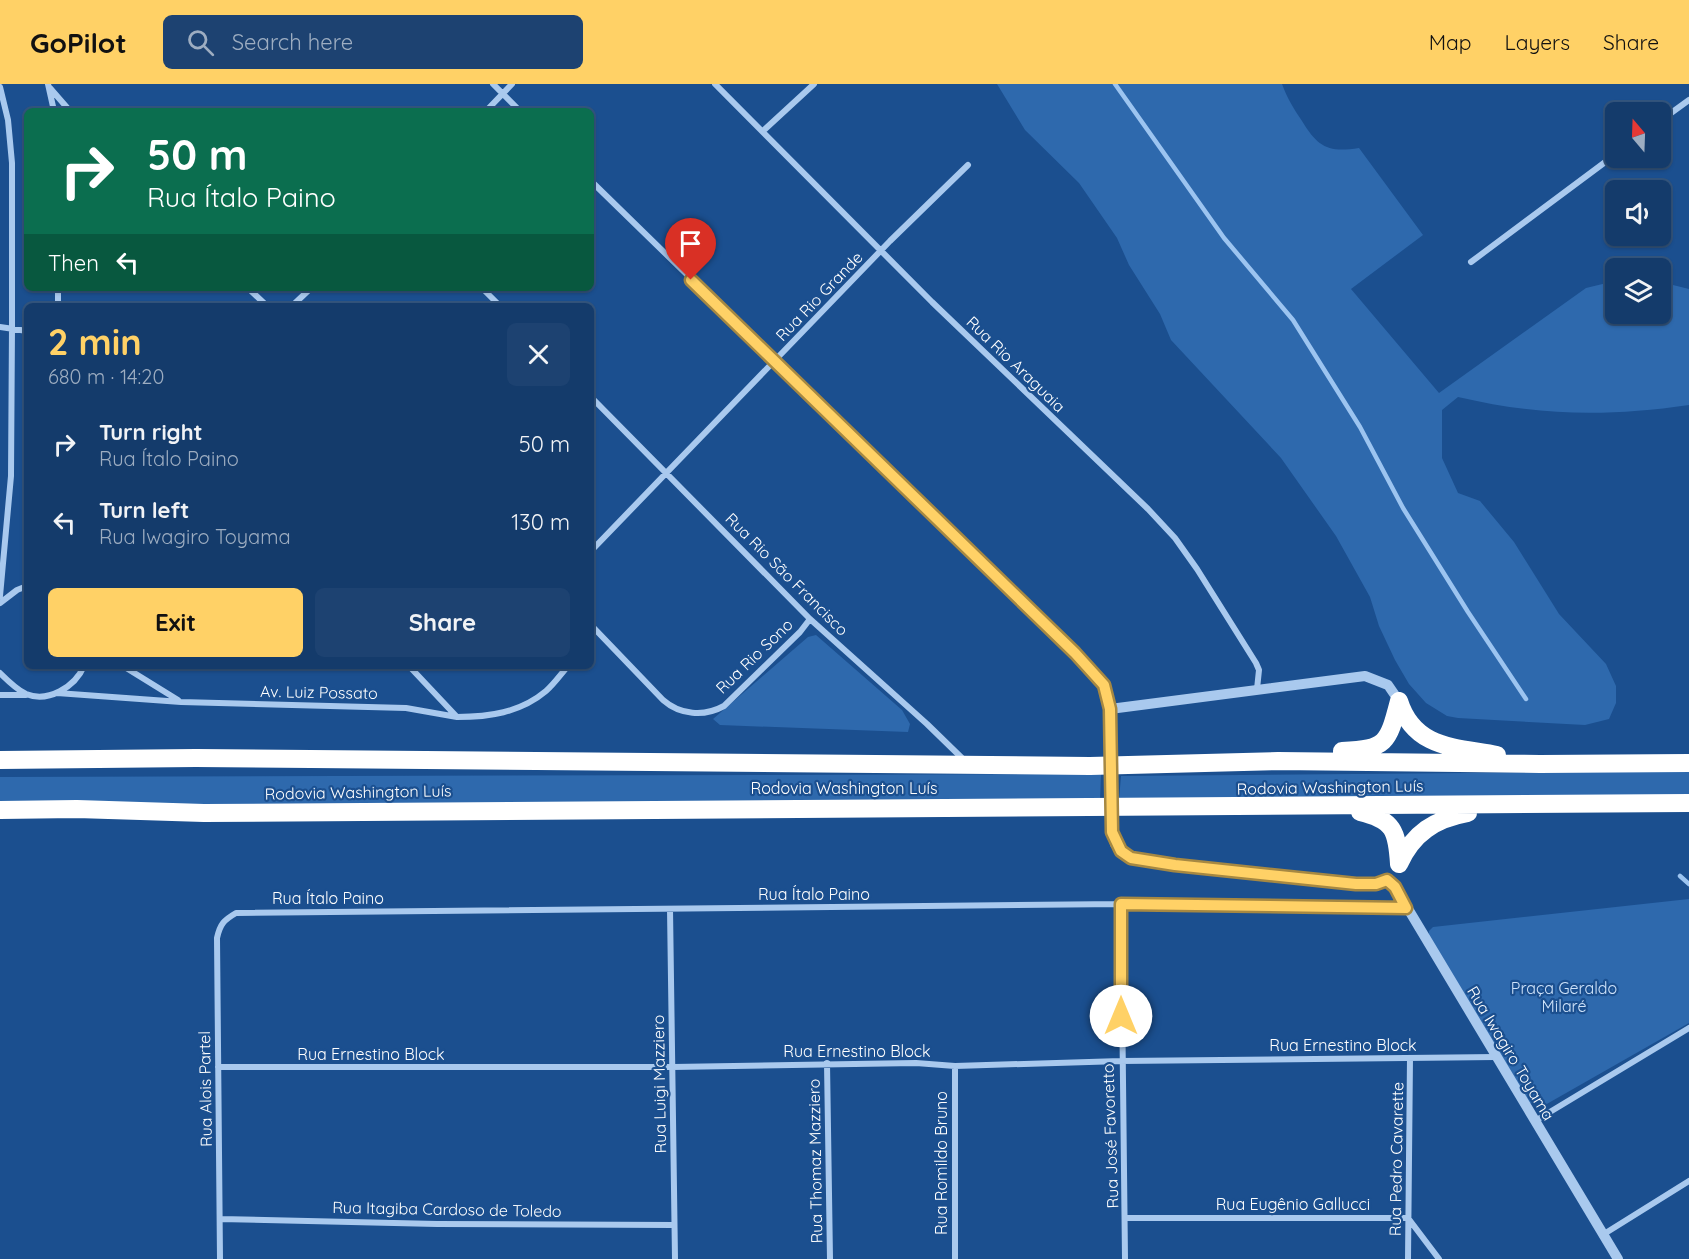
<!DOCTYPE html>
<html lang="en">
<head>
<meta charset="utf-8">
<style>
	:root { --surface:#143b6b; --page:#1d4271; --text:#f1f3f6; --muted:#9dadc1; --line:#33557e; --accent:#ffd166 }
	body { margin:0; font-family:Quicksand,sans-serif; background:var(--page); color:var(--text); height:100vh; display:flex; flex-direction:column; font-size:22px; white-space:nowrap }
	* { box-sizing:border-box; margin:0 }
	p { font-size:20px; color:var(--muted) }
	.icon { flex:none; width:33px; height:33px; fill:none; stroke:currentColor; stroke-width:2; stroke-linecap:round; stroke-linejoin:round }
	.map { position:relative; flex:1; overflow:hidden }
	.drawer { position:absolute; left:24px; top:219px; width:570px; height:366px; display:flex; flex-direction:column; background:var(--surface); border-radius:9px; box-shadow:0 2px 4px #0004,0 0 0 2px var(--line) }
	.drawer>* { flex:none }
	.guide { position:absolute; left:24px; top:24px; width:570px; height:183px; border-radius:9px; box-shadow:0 2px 4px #0004,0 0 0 2px var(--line); background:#0b6e4f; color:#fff; overflow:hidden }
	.needle { width:39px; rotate:341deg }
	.controls { position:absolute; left:1605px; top:18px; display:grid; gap:12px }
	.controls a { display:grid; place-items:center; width:66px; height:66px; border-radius:9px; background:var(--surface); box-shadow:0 2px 4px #0004,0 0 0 2px var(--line); font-size:30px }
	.pin { position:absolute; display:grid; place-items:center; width:51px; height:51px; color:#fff; margin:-62px -26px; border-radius:50% 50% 50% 0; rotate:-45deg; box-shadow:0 0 6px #0007 }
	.pin .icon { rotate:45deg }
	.me { position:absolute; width:66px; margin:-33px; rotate:0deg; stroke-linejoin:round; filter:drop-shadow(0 0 4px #0008) }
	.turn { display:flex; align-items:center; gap:21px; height:126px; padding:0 24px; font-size:27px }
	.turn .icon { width:78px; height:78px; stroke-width:2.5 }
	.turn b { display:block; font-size:42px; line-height:51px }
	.then { display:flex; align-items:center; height:57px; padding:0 24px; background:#0003; gap:12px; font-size:22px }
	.round { display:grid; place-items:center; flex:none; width:63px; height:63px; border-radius:9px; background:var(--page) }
	.headline { display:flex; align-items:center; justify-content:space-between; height:102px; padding:0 24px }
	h1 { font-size:36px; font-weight:700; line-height:45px; color:var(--accent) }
	.button { display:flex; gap:12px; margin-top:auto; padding:12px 24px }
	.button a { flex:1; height:69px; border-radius:9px; background:var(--accent); color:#111; font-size:24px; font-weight:700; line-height:69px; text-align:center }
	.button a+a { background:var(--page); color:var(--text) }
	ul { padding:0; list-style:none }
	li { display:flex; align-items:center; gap:18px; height:78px; padding:0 24px }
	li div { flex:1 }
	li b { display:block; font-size:22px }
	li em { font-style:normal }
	header { display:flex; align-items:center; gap:36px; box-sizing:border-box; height:84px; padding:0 30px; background:var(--accent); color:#111 }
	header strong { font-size:28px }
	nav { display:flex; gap:33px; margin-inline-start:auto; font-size:21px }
	.search { width:420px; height:54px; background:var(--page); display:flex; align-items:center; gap:15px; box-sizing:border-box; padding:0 21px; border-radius:9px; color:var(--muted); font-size:22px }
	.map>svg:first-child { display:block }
	.green { fill:#2e69ad }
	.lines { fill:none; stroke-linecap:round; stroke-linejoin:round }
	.stream { stroke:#9cc4f0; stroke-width:4.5 }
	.minor { stroke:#a9c9ee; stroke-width:6 }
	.tertiary { stroke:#a9c9ee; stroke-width:10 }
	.motorway { stroke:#fff; stroke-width:18 }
	.route-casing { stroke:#a68842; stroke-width:15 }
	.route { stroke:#ffd166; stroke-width:10 }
	.labels { text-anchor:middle; stroke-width:4.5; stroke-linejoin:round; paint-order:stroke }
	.street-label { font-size:16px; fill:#fff; stroke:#1b4f8f }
	.park-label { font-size:16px; fill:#cfe3fa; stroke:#1b4f8f }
</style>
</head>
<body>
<header>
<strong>GoPilot</strong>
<div class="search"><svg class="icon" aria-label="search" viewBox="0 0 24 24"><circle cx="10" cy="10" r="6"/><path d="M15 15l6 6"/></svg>Search here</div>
<nav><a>Map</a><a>Layers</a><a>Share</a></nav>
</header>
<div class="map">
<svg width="1689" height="1175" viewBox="0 0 1689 1175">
	<rect width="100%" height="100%" fill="#1b4f8f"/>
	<path class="green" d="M 997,0 L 1282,0 C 1287,14 1294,25 1302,37 C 1318,63 1328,69 1359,64 L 1423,151 L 1351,205 L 1439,309 L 1586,204 L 1615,197 L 1616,230 L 1660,230 L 1661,198 L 1689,205 L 1689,321 C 1606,333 1540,332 1458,313 L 1442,326 L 1442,374 L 1458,409 L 1480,417 L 1514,458 L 1559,530 L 1606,580 L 1616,602 L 1616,619 L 1609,635 L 1585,641 L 1458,634 L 1447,632 L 1426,619 L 1409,600 L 1395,576 L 1379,542 L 1370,513 L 1336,452 L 1281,374 L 1171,256 L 1160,230 L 1129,181 L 1117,154 L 1079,99 L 1025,46 Z
		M 816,551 L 902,626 L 910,640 L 908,648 L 720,641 L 713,635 L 808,553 Z
		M 1689,687 L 1689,711 L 1119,716 L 1121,692 Z
		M 1101,690 L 1100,717 L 0,725 L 0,693 Z
		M 1689,815 L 1689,939 L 1545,1021 L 1530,1019 L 1429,853 L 1429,847 L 1433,843 Z"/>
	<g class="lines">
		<path class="stream" d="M 1115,0 L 1224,154 L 1293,236 L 1360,343 L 1403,424 L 1468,528 L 1526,615
			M 1680,792 L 1689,800"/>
		<path class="minor" d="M 48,0 L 54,27
			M 493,0 L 520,27
			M 715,0 L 932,218 L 1148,425 L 1175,454 L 1197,485 L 1256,579 L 1259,586 L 1257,605
			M 0,3 L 8,36 L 12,79 L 12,243 L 11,392 L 0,512
			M 50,4 L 70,27
			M 486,27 L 512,0
			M 1660,37 L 1689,16
			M 763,47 L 814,0
			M 591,97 L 1075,569 L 1104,601 L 1110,625
			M 1471,178 L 1616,70
			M 248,204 L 267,222
			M 482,204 L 500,222
			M 58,222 L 58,204
			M 292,222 L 311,204
			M 0,243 L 27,247
			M 591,313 L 810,535 L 927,640 L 965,677
			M 591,467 L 890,157 L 968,81
			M 0,519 L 17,506 L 27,502
			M 591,541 L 663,616 C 680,631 704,633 724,622 L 800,548 L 810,535
			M 123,582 L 178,616
			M 409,582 L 457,633 C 488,633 520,629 546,607 C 554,600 561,590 568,582
			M 0,589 C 8,597 16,605 26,610 C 48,619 75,603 84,582
			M 57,609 L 181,618 L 406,624 L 457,633
			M 0,611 L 26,611
			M 1121,820 L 1125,1175
			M 670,825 L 675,1175
			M 827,979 L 830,1175
			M 955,982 L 955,1175
			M 218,983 L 673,983 L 916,979 L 955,982 L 1121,977 L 1496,973
			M 1535,1037 L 1689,944
			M 1126,1134 L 1408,1134 L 1439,1175
			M 220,1135 L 437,1140 L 674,1141
			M 1604,1150 L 1689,1097
			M 220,1175 L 217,854 C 220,840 224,836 236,829 L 1121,820 L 1406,824
			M 1408,1175 L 1410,974"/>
		<path class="tertiary" d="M 1387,796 L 1376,800 L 1356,800 L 1141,776 L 1131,774 L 1121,767 L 1115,760 L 1112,748 L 1110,625 L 1365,592 L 1388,601 L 1399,617
			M 1387,796 L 1395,803 L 1618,1175"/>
		<path class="motorway" d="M 1399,617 C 1414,665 1456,663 1497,671
			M 1342,667 C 1387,665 1388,659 1399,617
			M 0,676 L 196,674 L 1090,682 L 1278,677 L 1540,680 L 1689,679
			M 0,726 L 77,725 L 204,729 L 1689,719
			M 1360,728 C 1394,736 1397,747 1399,780
			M 1399,780 C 1413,749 1435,735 1468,729"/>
	</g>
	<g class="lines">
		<defs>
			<path id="route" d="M 691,196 L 1075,569 L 1104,601 L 1110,625 L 1112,748 L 1121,767 L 1131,774 L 1175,781 L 1356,800 L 1376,800 L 1387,796 L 1395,803 L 1406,824 L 1121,820 L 1121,932"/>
		</defs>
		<use href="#route" class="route-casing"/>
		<use href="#route" class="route"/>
	</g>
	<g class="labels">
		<g class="street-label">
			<text transform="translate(819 212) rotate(-46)" y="6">Rua Rio Grande</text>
			<text transform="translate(1016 280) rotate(44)" y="6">Rua Rio Araguaia</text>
			<text transform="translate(787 490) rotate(45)" y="6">Rua Rio São Francisco</text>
			<text transform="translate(754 572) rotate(-44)" y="6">Rua Rio Sono</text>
			<text transform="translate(319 608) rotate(1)" y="6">Av. Luiz Possato</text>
			<text transform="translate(1330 703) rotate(-1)" y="6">Rodovia Washington Luís</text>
			<text x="844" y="710">Rodovia Washington Luís</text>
			<text transform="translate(358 708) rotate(-1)" y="6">Rodovia Washington Luís</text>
			<text x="814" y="816">Rua Ítalo Paino</text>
			<text x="328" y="820">Rua Ítalo Paino</text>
			<text x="1343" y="967">Rua Ernestino Block</text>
			<text x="857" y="973">Rua Ernestino Block</text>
			<text transform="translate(1511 969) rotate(59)" y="6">Rua Iwagiro Toyama</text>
			<text x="371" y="976">Rua Ernestino Block</text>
			<text transform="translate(659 1000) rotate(-91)" y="6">Rua Luigi Mazziero</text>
			<text transform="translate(205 1005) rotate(-91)" y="6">Rua Alois Partel</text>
			<text transform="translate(1110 1052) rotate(-92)" y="6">Rua José Favoretto</text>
			<text transform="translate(1396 1075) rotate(-89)" y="6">Rua Pedro Cavarette</text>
			<text transform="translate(815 1077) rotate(-91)" y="6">Rua Thomaz Mazziero</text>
			<text transform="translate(941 1079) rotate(-90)" y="6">Rua Romildo Bruno</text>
			<text x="1293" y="1126">Rua Eugênio Gallucci</text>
			<text transform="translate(447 1125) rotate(1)" y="6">Rua Itagiba Cardoso de Toledo</text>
		</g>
		<g class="park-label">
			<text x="1564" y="910">Praça Geraldo<tspan x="1564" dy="18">Milaré</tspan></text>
		</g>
	</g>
</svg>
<div class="controls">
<a><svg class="needle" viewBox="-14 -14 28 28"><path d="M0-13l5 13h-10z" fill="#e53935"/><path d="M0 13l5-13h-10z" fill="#9dadc1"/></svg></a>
<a><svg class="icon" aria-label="sound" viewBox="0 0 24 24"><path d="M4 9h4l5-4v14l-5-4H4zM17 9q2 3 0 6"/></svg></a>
<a><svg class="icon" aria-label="layers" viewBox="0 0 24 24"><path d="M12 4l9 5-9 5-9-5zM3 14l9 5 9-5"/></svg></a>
</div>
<div class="pin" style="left:691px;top:196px;background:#d93025"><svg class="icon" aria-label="arrive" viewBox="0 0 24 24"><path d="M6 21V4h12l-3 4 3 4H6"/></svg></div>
<svg class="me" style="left:1121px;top:932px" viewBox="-20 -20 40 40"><circle r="19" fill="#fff"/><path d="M0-13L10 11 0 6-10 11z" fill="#ffd166"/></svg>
<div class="guide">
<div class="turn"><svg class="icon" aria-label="right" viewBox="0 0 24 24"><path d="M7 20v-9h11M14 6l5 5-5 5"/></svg><div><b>50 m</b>Rua Ítalo Paino</div></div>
<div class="then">Then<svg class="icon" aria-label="left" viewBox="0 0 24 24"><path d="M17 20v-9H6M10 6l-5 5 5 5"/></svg></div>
</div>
<section class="drawer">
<div class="headline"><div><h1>2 min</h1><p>680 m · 14:20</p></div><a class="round"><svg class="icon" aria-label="close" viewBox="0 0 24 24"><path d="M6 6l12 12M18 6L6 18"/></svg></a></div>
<ul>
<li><svg class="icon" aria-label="right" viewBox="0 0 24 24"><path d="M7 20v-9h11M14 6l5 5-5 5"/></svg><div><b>Turn right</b><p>Rua Ítalo Paino</p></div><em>50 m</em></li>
<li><svg class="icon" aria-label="left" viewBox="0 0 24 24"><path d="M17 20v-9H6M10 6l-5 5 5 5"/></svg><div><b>Turn left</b><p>Rua Iwagiro Toyama</p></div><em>130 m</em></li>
</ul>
<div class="button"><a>Exit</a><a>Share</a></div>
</section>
</div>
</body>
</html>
